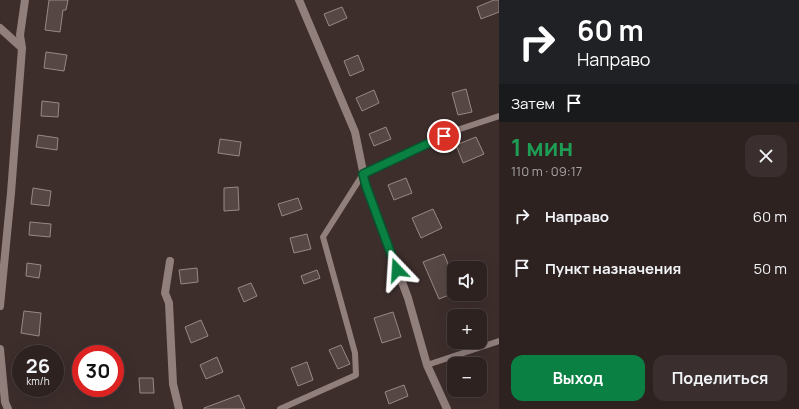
<!DOCTYPE html>
<html lang="ru">
<head>
<meta charset="utf-8">
<style>
	:root { --surface:#2e2221; --page:#3a2f2e; --text:#f1f3f6; --muted:#a7a4a5; --line:#493f3f; --accent:#0b8043 }
	body { margin:0; font-family:Manrope,sans-serif; background:var(--page); color:var(--text); height:100vh; display:flex; flex-direction:column; font-size:15px; white-space:nowrap }
	* { box-sizing:border-box; margin:0 }
	p { font-size:13px; color:var(--muted) }
	.icon { flex:none; width:22px; height:22px; fill:none; stroke:currentColor; stroke-width:2; stroke-linecap:round; stroke-linejoin:round }
	.map { position:relative; flex:1; overflow:hidden }
	.sheet { display:flex; flex-direction:column; background:var(--surface); width:300px }
	.sheet>* { flex:none }
	.guide { background:#202124; color:#fff; overflow:hidden }
	.tools { position:absolute; left:447px; top:261px; display:grid; gap:8px }
	.tools a { display:grid; place-items:center; width:40px; height:40px; border-radius:8px; background:var(--surface); box-shadow:0 4px 16px #0002,0 0 0 1px var(--line); font-size:20px }
	.speed { position:absolute; left:12px; top:345px; display:flex; gap:8px; font-size:20px; font-weight:700; text-align:center }
	.speed>* { display:grid; place-content:center; width:52px; height:52px; border-radius:50%; background:var(--surface); box-shadow:0 4px 16px #0002,0 0 0 1px var(--line); line-height:1 }
	.speed small { font-size:10px; font-weight:400 }
	.speed .limit { border:6px solid #d22; background:#fff; color:#111 }
	.pin { position:absolute; display:grid; place-items:center; width:34px; height:34px; color:#fff; margin:-17px; border:2px solid #fff; border-radius:50%; box-shadow:0 1px 4px #0007 }
	.me { position:absolute; width:44px; margin:-22px; rotate:340deg; stroke-linejoin:round; filter:drop-shadow(0 0 3px #0008) }
	.turn { display:flex; align-items:center; gap:14px; height:84px; padding:0 12px; font-size:18px }
	.turn .icon { width:52px; height:52px; stroke-width:2.5 }
	.turn b { display:block; font-size:28px; line-height:34px }
	.then { display:flex; align-items:center; height:38px; padding:0 12px; background:#0003; gap:8px; font-size:15px }
	.round { display:grid; place-items:center; flex:none; width:42px; height:42px; border-radius:12px; background:var(--page) }
	.headline { display:flex; align-items:center; justify-content:space-between; height:68px; padding:0 12px }
	h1 { font-size:24px; font-weight:700; line-height:30px; color:#1e9e55 }
	.primary-button { display:flex; gap:8px; margin-top:auto; padding:8px 12px }
	.primary-button a { flex:1; height:46px; border-radius:12px; background:var(--accent); color:#fff; font-size:16px; font-weight:700; line-height:46px; text-align:center }
	.primary-button a+a { background:var(--page); color:var(--text) }
	ul { padding:0; list-style:none }
	li { display:flex; align-items:center; gap:12px; height:52px; padding:0 12px }
	li div { flex:1 }
	li b { display:block; font-size:15px }
	li em { font-style:normal }
	main { display:flex; flex:1; min-height:0 }
	.map>svg:first-child { display:block }
	.building { fill:#574744; stroke:#998784 }
	.lines { fill:none; stroke-linecap:round; stroke-linejoin:round }
	.lane { stroke:#917f7c; stroke-width:6 }
	.street { stroke:#917f7c; stroke-width:8 }
	.route-casing { stroke:#07532c; stroke-width:10 }
	.route { stroke:#0b8043; stroke-width:7 }
</style>
</head>
<body>
<main>
<div class="map">
<svg width="499" height="409" viewBox="0 0 499 409">
	<rect width="100%" height="100%" fill="#3d2e2c"/>
	<path class="building" d="M 49,0 L 68,0 L 66,10 L 63,10 L 60,32 L 45,30 Z
		M 494,0 L 499,0 L 499,12 L 481,19 L 477,7 Z
		M 342,7 L 347,18 L 329,26 L 324,14 Z
		M 46,52 L 67,55 L 64,71 L 44,68 Z
		M 358,55 L 364,70 L 350,76 L 344,61 Z
		M 466,89 L 472,112 L 458,115 L 452,93 Z
		M 374,90 L 379,103 L 362,111 L 356,98 Z
		M 42,101 L 59,103 L 58,117 L 41,116 Z
		M 386,127 L 391,139 L 374,146 L 369,134 Z
		M 38,135 L 58,138 L 57,150 L 36,147 Z
		M 476,137 L 484,154 L 463,163 L 456,145 Z
		M 220,139 L 241,142 L 239,156 L 218,153 Z
		M 406,178 L 412,193 L 394,200 L 388,185 Z
		M 238,187 L 239,210 L 224,211 L 224,188 Z
		M 33,188 L 51,191 L 49,206 L 31,204 Z
		M 298,198 L 302,209 L 282,216 L 278,204 Z
		M 433,209 L 442,228 L 421,238 L 412,218 Z
		M 30,222 L 51,224 L 50,237 L 29,235 Z
		M 307,234 L 311,249 L 294,253 L 290,238 Z
		M 444,254 L 450,269 L 447,270 L 454,286 L 454,293 L 439,299 L 423,262 Z
		M 27,263 L 41,265 L 39,278 L 26,276 Z
		M 197,268 L 198,282 L 181,284 L 179,270 Z
		M 317,270 L 320,278 L 304,284 L 301,276 Z
		M 251,283 L 257,296 L 244,302 L 238,288 Z
		M 24,311 L 41,313 L 39,336 L 21,333 Z
		M 393,312 L 401,337 L 382,343 L 374,318 Z
		M 201,320 L 208,336 L 191,343 L 185,327 Z
		M 341,345 L 350,364 L 338,369 L 329,350 Z
		M 217,357 L 223,372 L 206,379 L 200,365 Z
		M 307,362 L 313,380 L 298,386 L 291,368 Z
		M 139,378 L 153,378 L 154,393 L 140,393 Z
		M 404,385 L 408,396 L 389,404 L 385,392 Z
		M 239,395 L 245,409 L 204,409 L 204,408 Z"/>
	<g class="lines">
		<path class="lane" d="M 427,365 L 499,341
			M 280,409 L 356,375 L 355,353 L 323,237 L 363,174 L 457,130 L 499,116"/>
		<path class="street" d="M 299,0 L 355,132 L 366,186 L 408,298 L 427,365 L 447,409
			M 0,28 L 22,48
			M 170,261 L 165,293 L 169,303 L 173,384 L 179,409
			M 0,306 L 11,193 L 22,48 L 20,35 L 25,0
			M 0,349 L 5,402 L 8,409"/>
	</g>
	<g class="lines">
		<defs>
			<path id="route" d="M 397,270 L 366,186 L 363,174 L 444,136"/>
		</defs>
		<use href="#route" class="route-casing"/>
		<use href="#route" class="route"/>
	</g>
</svg>
<div class="tools">
<a><svg class="icon" aria-label="sound" viewBox="0 0 24 24"><path d="M4 9h4l5-4v14l-5-4H4zM17 9q2 3 0 6"/></svg></a>
<a>+</a>
<a>−</a>
</div>
<div class="speed"><div>26<small>km/h</small></div><div class="limit">30</div></div>
<div class="pin" style="left:444px;top:136px;background:#d93025"><svg class="icon" aria-label="arrive" viewBox="0 0 24 24"><path d="M6 21V4h12l-3 4 3 4H6"/></svg></div>
<svg class="me" style="left:397px;top:270px" viewBox="-20 -20 40 40"><path d="M0-17L14 15 0 8-14 15z" fill="#0b8043" stroke="#fff" stroke-width="4"/></svg>
</div>
<section class="sheet">
<div class="guide">
<div class="turn"><svg class="icon" aria-label="right" viewBox="0 0 24 24"><path d="M7 20v-9h11M14 6l5 5-5 5"/></svg><div><b>60 m</b>Направо</div></div>
<div class="then">Затем<svg class="icon" aria-label="arrive" viewBox="0 0 24 24"><path d="M6 21V4h12l-3 4 3 4H6"/></svg></div>
</div>
<div class="headline"><div><h1>1 мин</h1><p>110 m · 09:17</p></div><a class="round"><svg class="icon" aria-label="close" viewBox="0 0 24 24"><path d="M6 6l12 12M18 6L6 18"/></svg></a></div>
<ul>
<li><svg class="icon" aria-label="right" viewBox="0 0 24 24"><path d="M7 20v-9h11M14 6l5 5-5 5"/></svg><div><b>Направо</b></div><em>60 m</em></li>
<li><svg class="icon" aria-label="arrive" viewBox="0 0 24 24"><path d="M6 21V4h12l-3 4 3 4H6"/></svg><div><b>Пункт назначения</b></div><em>50 m</em></li>
</ul>
<div class="primary-button"><a>Выход</a><a>Поделиться</a></div>
</section>
</main>
</body>
</html>
